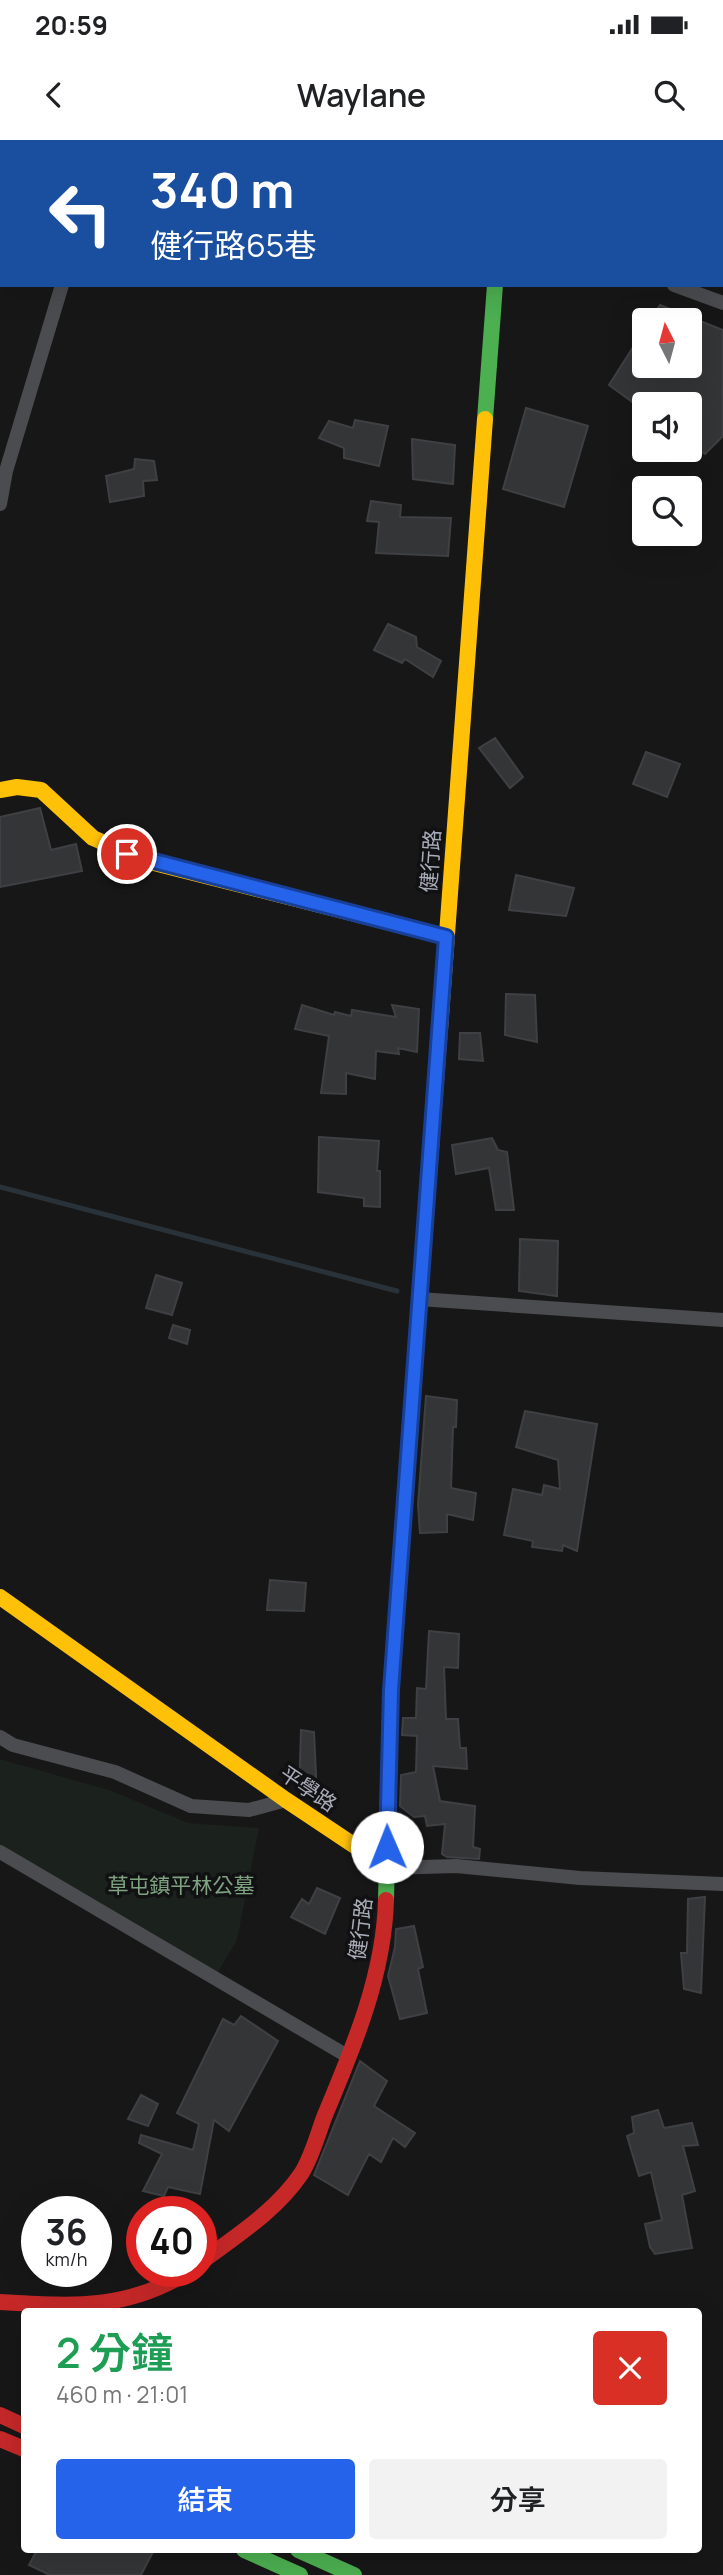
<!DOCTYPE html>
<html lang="zh-TW">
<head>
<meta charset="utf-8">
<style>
	:root { --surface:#fff; --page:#f2f2f2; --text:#202124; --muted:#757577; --accent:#2563eb }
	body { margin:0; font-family:Manrope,"Noto Sans TC",sans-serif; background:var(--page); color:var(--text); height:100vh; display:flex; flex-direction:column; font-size:26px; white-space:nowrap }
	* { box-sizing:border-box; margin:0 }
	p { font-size:23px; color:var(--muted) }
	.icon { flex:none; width:38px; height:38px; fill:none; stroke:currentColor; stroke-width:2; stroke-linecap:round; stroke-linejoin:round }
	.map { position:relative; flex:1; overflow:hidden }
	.details { position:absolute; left:21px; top:2168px; width:681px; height:245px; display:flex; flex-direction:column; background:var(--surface); border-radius:7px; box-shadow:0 7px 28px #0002 }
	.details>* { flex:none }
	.hud { position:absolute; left:0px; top:0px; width:724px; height:147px; box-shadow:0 7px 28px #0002; background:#1a4fa0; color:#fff; overflow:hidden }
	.needle { width:46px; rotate:354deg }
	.buttons { position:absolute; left:632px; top:168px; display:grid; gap:14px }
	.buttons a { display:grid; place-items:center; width:70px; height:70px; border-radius:7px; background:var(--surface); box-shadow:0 7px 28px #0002; font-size:35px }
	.speed { position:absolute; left:21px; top:2056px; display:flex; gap:14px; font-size:35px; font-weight:700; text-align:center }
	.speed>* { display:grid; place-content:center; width:91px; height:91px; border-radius:50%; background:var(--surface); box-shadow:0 7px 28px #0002; line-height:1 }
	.speed small { font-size:18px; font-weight:400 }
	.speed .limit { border:10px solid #d22; background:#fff; color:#111 }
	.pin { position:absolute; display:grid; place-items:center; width:60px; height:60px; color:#fff; margin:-30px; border:4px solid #fff; border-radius:50%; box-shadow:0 2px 7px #0007 }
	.me { position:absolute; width:77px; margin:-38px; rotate:359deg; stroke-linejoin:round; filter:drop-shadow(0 0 5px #0008) }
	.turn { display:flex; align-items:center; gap:24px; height:147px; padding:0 35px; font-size:32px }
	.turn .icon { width:91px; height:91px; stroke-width:2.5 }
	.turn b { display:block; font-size:49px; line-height:60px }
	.round { display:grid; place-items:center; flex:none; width:74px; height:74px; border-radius:7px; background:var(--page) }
	.head { display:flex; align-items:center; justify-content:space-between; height:119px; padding:0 35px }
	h1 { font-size:42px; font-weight:600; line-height:52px; color:#1e9e55 }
	.button { display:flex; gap:14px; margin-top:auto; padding:14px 35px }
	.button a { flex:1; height:80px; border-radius:7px; background:var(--accent); color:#fff; font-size:28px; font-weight:600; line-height:80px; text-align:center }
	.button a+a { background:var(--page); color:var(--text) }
	.status { display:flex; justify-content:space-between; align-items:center; height:49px; padding:0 35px; background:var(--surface); direction:ltr }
	.status svg { height:19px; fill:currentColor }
	header { display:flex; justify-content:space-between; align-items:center; height:91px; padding:0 35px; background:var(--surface); font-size:32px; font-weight:600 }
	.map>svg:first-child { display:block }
	.green { fill:#1b211c }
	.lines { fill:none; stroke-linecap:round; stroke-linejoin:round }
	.stream { stroke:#2a3239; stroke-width:5 }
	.building { fill:#343537; stroke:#3f4043; stroke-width:2 }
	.path { stroke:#4d4e52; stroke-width:3.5; stroke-dasharray:3.5 5; stroke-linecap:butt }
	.street { stroke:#4b4c50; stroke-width:14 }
	.fast { stroke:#4caf50; stroke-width:16 }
	.slow { stroke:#ffc107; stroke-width:16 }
	.jam { stroke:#c62828; stroke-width:16 }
	.route-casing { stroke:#184099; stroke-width:18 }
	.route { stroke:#2563eb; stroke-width:12 }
	.labels { text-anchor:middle; stroke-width:7; stroke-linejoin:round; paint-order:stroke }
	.street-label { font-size:21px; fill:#a8adb8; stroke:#111113 }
	.park-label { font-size:21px; fill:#7fa381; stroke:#111113 }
</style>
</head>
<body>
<div class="status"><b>20:59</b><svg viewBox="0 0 49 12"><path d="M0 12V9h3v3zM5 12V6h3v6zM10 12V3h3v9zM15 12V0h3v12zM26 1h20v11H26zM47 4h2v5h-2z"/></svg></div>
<header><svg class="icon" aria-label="back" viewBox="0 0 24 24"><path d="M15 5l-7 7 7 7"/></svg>Waylane<svg class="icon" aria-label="search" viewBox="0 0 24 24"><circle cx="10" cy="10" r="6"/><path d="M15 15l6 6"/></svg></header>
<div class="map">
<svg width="723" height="2435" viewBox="0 0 723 2435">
	<rect width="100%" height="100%" fill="#171717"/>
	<path class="green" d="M 393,0 L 723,0 L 723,145 L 723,2 Z
		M 0,1619 L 112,1651 L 188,1683 L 259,1688 L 237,1800 L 215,1837 L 0,1715 Z"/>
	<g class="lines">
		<path class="stream" d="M 194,2 L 195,0
			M 0,142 L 2,142
			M 0,1047 L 397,1151"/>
	</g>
	<path class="building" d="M 660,165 L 723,190 L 723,296 L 705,314 L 690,303 L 690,264 L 635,264 L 609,245 L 644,190 L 644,226 L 690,226 L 690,180 L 650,180 Z
		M 526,268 L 588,286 L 564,367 L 503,349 Z
		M 355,280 L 388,286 L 379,326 L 344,318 L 344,308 L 319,298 L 329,281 L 353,288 Z
		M 412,299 L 455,305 L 453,344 L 413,339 Z
		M 135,319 L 154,321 L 157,340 L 143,341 L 144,356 L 110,362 L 106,336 L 134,329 Z
		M 371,361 L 401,365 L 400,377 L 451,378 L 448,416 L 376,413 L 379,382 L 367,381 Z
		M 388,484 L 416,497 L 417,507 L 441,521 L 433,537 L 405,519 L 402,523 L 374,510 Z
		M 495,598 L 523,637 L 510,648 L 479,608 Z
		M 646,612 L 680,624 L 667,657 L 633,644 Z
		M 40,668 L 51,710 L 76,704 L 82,731 L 0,747 L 0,677 Z
		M 516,735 L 574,748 L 566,776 L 509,770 Z
		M 506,854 L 535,855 L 537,902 L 505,895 Z
		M 302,865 L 334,875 L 335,872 L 351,876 L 352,870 L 396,877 L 392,865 L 419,869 L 417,912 L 398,908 L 399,914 L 376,911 L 375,939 L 346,933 L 346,954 L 321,953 L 329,896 L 295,889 Z
		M 460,893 L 480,893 L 483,921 L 459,919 Z
		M 319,997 L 379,1001 L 377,1031 L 380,1031 L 380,1067 L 364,1066 L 364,1058 L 318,1052 Z
		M 492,998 L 498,1010 L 507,1012 L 514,1070 L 496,1070 L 489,1028 L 456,1034 L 452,1005 Z
		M 520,1099 L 558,1101 L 557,1156 L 519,1151 Z
		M 156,1135 L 182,1143 L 172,1175 L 146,1168 Z
		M 173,1185 L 190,1190 L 187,1204 L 169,1198 Z
		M 426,1256 L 457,1260 L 456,1287 L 453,1287 L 451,1348 L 476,1353 L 473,1380 L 447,1374 L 447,1392 L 420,1393 L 418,1365 Z
		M 525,1271 L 597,1284 L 577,1411 L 563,1405 L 562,1411 L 532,1407 L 533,1401 L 504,1395 L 513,1349 L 542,1355 L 544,1345 L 560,1349 L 558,1320 L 516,1307 Z
		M 270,1440 L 306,1443 L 304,1471 L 267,1470 Z
		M 429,1491 L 459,1494 L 458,1528 L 444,1527 L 446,1579 L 458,1579 L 460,1608 L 466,1608 L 467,1629 L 433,1626 L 440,1661 L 475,1666 L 473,1707 L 480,1709 L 479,1719 L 447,1717 L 442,1714 L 445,1684 L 427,1686 L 425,1676 L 414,1677 L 400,1666 L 401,1635 L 416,1632 L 417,1596 L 402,1595 L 403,1578 L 416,1578 L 417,1548 L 426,1549 Z
		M 301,1590 L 314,1592 L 317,1657 L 299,1654 Z
		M 317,1748 L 340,1758 L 325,1794 L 291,1777 L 302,1759 L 309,1764 Z
		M 705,1757 L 701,1853 L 684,1849 L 681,1813 L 687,1813 L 688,1759 Z
		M 414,1786 L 423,1827 L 418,1829 L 427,1873 L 400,1879 L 388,1836 L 395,1807 L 396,1789 Z
		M 241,1876 L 278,1901 L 229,1991 L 214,1980 L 200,2054 L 168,2047 L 164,2056 L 143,2051 L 162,2014 L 139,2003 L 141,1995 L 193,2010 L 199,1984 L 177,1973 L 223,1879 L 234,1885 Z
		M 360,1921 L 387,1941 L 374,1966 L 415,1993 L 405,2007 L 393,1998 L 381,2022 L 369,2014 L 348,2055 L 314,2035 Z
		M 141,1955 L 158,1964 L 148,1986 L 128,1979 Z
		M 658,1970 L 664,1988 L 692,1983 L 698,2005 L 683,2006 L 695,2051 L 682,2055 L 692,2108 L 655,2114 L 650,2107 L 645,2084 L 662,2080 L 651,2032 L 639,2036 L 627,1996 L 634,1993 L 632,1977 Z
		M 37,2410 L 154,2410 L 141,2435 L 50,2435 L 29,2425 Z"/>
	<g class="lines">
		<path class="path" d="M 529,2 L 530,0"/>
		<path class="street" d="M 339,0 L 342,2
			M 166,2 L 167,0
			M 674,145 L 723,163
			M 0,364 L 6,331 L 62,145
			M 419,1159 L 723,1180
			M 0,1597 L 13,1605 L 115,1632 L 191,1666 L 249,1670 L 286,1660
			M 0,1712 L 349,1917
			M 388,1728 L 456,1726 L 580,1738 L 723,1744"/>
		<path class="fast" d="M 485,279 L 495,145
			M 386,1760 L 391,1550 L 401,1410
			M 244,2410 L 300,2435
			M 298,2410 L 354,2435"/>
		<path class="slow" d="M 0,650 L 17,647 L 41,650 L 93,698 L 146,721 L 446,797
			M 440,889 L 485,279
			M 0,1457 L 286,1660 L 388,1728"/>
		<path class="jam" d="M 401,1410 L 440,889
			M 201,2122 C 236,2096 276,2071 301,2034 C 312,2017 318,1993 325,1975 C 354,1906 384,1835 386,1760
			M 0,2162 C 71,2166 125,2171 188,2132
			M 0,2275 L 24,2286
			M 0,2299 L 24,2309"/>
	</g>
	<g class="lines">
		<defs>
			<path id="route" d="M 127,714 L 446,797 L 391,1550 L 387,1707"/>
		</defs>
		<use href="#route" class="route-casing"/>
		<use href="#route" class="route"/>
	</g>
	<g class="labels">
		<g class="street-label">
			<text transform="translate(431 721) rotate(-86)" y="7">健行路</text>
			<text transform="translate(308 1649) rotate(34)" y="7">平學路</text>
			<text transform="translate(361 1789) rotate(-83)" y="7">健行路</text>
		</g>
		<g class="park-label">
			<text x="181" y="1753">草屯鎮平林公墓</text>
		</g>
	</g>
</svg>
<div class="buttons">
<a><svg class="needle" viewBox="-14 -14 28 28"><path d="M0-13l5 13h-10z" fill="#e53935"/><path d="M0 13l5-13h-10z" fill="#757577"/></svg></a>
<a><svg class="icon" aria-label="sound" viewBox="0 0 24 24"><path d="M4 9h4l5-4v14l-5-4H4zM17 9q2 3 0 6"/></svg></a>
<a><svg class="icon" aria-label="search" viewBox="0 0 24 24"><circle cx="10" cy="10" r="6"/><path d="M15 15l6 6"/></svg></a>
</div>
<div class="speed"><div>36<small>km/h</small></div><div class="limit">40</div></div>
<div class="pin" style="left:127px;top:714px;background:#d93025"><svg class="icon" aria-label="arrive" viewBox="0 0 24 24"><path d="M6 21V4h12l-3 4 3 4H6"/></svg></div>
<svg class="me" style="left:387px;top:1707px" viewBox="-20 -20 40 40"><circle r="19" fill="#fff"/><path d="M0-13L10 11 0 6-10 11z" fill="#2563eb"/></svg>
<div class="hud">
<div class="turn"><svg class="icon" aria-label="left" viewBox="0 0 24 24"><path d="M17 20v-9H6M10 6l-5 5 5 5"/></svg><div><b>340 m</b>健行路65巷</div></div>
</div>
<section class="details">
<div class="head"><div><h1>2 分鐘</h1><p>460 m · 21:01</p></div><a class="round" style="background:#d93025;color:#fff"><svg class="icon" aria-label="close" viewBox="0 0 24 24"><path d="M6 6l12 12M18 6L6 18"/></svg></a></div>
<div class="button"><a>結束</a><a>分享</a></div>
</section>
</div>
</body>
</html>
